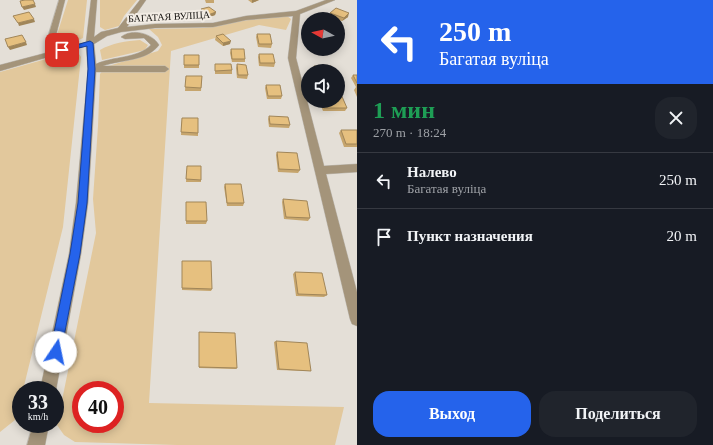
<!DOCTYPE html>
<html lang="ru">
<head>
<meta charset="utf-8">
<style>
	:root { --surface:#171b24; --page:#20242c; --text:#f1f3f6; --muted:#9ea1a6; --line:#363941; --accent:#2563eb }
	body { margin:0; font-family:Georgia,serif; background:var(--page); color:var(--text); height:100vh; display:flex; flex-direction:column; font-size:15px; white-space:nowrap }
	* { box-sizing:border-box; margin:0 }
	p { font-size:13px; color:var(--muted) }
	.icon { flex:none; width:22px; height:22px; fill:none; stroke:currentColor; stroke-width:2; stroke-linecap:round; stroke-linejoin:round }
	.map { position:relative; flex:1; overflow:hidden }
	.sheet { display:flex; flex-direction:column; background:var(--surface); width:356px }
	.sheet>* { flex:none }
	.hud { background:#2563eb; color:#fff; overflow:hidden }
	.needle { width:26px; rotate:278deg }
	.tools { position:absolute; left:301px; top:12px; display:grid; gap:8px }
	.tools a { display:grid; place-items:center; width:44px; height:44px; border-radius:50%; background:var(--surface); box-shadow:0 2px 10px #0003; font-size:20px }
	.speed { position:absolute; left:12px; top:381px; display:flex; gap:8px; font-size:20px; font-weight:700; text-align:center }
	.speed>* { display:grid; place-content:center; width:52px; height:52px; border-radius:50%; background:var(--surface); box-shadow:0 2px 10px #0003; line-height:1 }
	.speed small { font-size:10px; font-weight:400 }
	.speed .limit { border:6px solid #d22; background:#fff; color:#111 }
	.pin { position:absolute; display:grid; place-items:center; width:34px; height:34px; color:#fff; margin:-17px; border-radius:8px; box-shadow:0 2px 6px #0006 }
	.me { position:absolute; width:44px; margin:-22px; rotate:11deg; stroke-linejoin:round; filter:drop-shadow(0 0 3px #0008) }
	.turn { display:flex; align-items:center; gap:14px; height:84px; padding:0 16px; font-size:18px }
	.turn .icon { width:52px; height:52px; stroke-width:2.5 }
	.turn b { display:block; font-size:28px; line-height:34px }
	.round { display:grid; place-items:center; flex:none; width:42px; height:42px; border-radius:16px; background:var(--page) }
	.overview { display:flex; align-items:center; justify-content:space-between; height:68px; padding:0 16px }
	h1 { font-size:24px; font-weight:600; line-height:30px; color:#1e9e55 }
	.action { display:flex; gap:8px; margin-top:auto; padding:8px 16px }
	.action a { flex:1; height:46px; border-radius:16px; background:var(--accent); color:#fff; font-size:16px; font-weight:600; line-height:46px; text-align:center }
	.action a+a { background:var(--page); color:var(--text) }
	ul { padding:0; list-style:none }
	li { display:flex; align-items:center; gap:12px; height:56px; padding:0 16px; border-top:1px solid var(--line) }
	li div { flex:1 }
	li b { display:block; font-size:15px }
	li em { font-style:normal }
	main { display:flex; flex:1; min-height:0 }
	.map>svg:first-child { display:block }
	.green { fill:#e2c89c; fill-rule:evenodd }
	.lines { fill:none; stroke-linecap:round; stroke-linejoin:round }
	.minor-casing { stroke:#bebab3; stroke-width:1 }
	.minor { fill:#a4947a; fill-rule:evenodd }
	.wall { fill:#c6a56d }
	.shaded-wall { fill:#a18659 }
	.building { fill:#e6c07f; stroke:#a18659 }
	.route { fill:#2563eb; stroke:#184099 }
	.labels { text-anchor:middle; stroke-width:4; stroke-linejoin:round; paint-order:stroke }
	.far-street-label { font-size:10px; fill:#13110e; stroke:#f2ece4 }
</style>
</head>
<body>
<main>
<div class="map">
<svg width="357" height="445" viewBox="0 0 357 445">
	<rect width="100%" height="100%" fill="#e4dfd7"/>
	<path class="green" d="M 68,0 L 87,0 L 83,38 L 68,45 L 55,41 Z
		M 100,0 L 137,0 L 124,16 L 119,26 L 105,30 L 100,27 Z
		M 287,16 L 291,19 L 286,30 L 259,25 L 171,51 L 149,403 L 344,407 L 335,445 L 177,445 L 75,442 L 64,435 L 57,425 L 96,233 L 93,199 L 98,126 L 100,74 L 105,67 L 158,51 L 162,45 L 158,37 L 149,29 L 203,28 L 252,19 ZM 81,390 L 115,390 L 115,424 L 81,424 Z
		M 140,40 L 148,45 L 145,50 L 102,60 L 100,50 C 112,43 126,41 140,40 Z
		M 71,52 L 79,54 L 81,57 L 63,227 L 23,390 L 21,390 L 21,397 L 15,420 L 0,432 L 0,72 Z"/>
	<g class="lines">
		<defs>
			<path id="minor" d="M 59,0 L 65,0 L 55,39 L 64,48 L 86,42 L 91,0 L 97,0 L 94,37 L 101,32 L 118,28 L 140,0 L 146,0 L 127,27 L 155,24 L 213,23 L 246,16 L 296,11 L 326,0 L 335,0 L 300,14 L 296,58 L 324,166 L 357,164 L 357,172 L 326,174 L 357,292 L 357,326 L 352,324 L 350,319 L 288,58 L 293,16 L 246,20 L 213,27 L 155,28 L 121,32 L 107,36 L 94,44 L 96,64 C 113,56 137,59 151,45 L 144,38 L 125,39 L 121,37 C 132,28 152,33 159,45 C 146,62 122,59 103,66 L 165,66 L 169,69 L 165,72 L 96,72 L 88,203 L 81,254 L 56,390 L 55,392 L 55,390 L 40,390 L 69,254 L 76,203 L 88,69 L 86,46 L 0,71 L 0,65 L 57,50 L 47,40 Z
				M 33,424 L 49,424 L 45,445 L 27,445 Z"/>
		</defs>
		<use href="#minor" class="minor-casing"/>
		<use href="#minor" class="minor"/>
	</g>
	<path class="wall" d="M 205,0 L 214,0 L 214,3 L 206,3 Z
		M 248,0 L 259,0 L 252,3 Z
		M 201,9 L 216,12 L 215,15 L 207,18 L 201,13 Z
		M 330,13 L 348,17 L 342,21 L 338,20 L 338,19 L 329,16 Z
		M 257,34 L 272,44 L 271,48 L 258,47 L 256,37 Z
		M 216,36 L 230,44 L 223,46 L 215,40 Z
		M 231,49 L 245,59 L 245,62 L 232,62 L 230,53 Z
		M 313,49 L 327,49 L 325,55 L 312,52 Z
		M 259,54 L 275,63 L 274,67 L 259,66 L 258,57 Z
		M 184,55 L 199,65 L 199,68 L 184,68 Z
		M 215,64 L 232,70 L 232,74 L 215,74 Z
		M 237,64 L 248,75 L 247,79 L 237,78 L 236,68 Z
		M 314,66 L 334,71 L 311,71 Z
		M 353,75 L 357,75 L 357,97 L 354,90 L 356,87 L 351,78 Z
		M 186,76 L 202,76 L 201,91 L 185,91 Z
		M 266,85 L 282,96 L 281,99 L 267,99 L 265,88 Z
		M 319,101 L 338,101 L 347,108 L 345,111 L 323,111 Z
		M 269,116 L 290,125 L 289,128 L 269,127 L 268,119 Z
		M 182,118 L 198,118 L 198,136 L 181,135 Z
		M 341,130 L 357,130 L 357,147 L 344,147 L 339,133 Z
		M 277,152 L 300,170 L 298,173 L 278,172 L 276,155 Z
		M 187,166 L 201,180 L 201,182 L 186,182 Z
		M 225,184 L 244,203 L 243,206 L 227,206 L 224,187 Z
		M 283,199 L 310,218 L 308,221 L 284,219 L 282,202 Z
		M 186,202 L 207,221 L 206,224 L 186,224 Z
		M 182,261 L 212,289 L 211,291 L 182,290 Z
		M 295,272 L 327,295 L 324,297 L 296,296 L 293,274 Z
		M 199,332 L 237,368 L 236,369 L 199,368 Z
		M 276,341 L 311,371 L 309,371 L 277,370 L 274,342 Z"/>
	<path class="shaded-wall" d="M 252,0 L 259,0 L 252,3 Z
		M 35,4 L 36,7 L 24,10 L 22,7 Z
		M 216,12 L 215,15 L 207,18 L 208,15 Z
		M 349,13 L 348,17 L 342,21 L 344,18 Z
		M 34,19 L 35,22 L 19,26 L 18,23 Z
		M 231,41 L 230,44 L 223,46 L 223,43 Z
		M 26,42 L 27,45 L 10,50 L 8,47 Z"/>
	<path class="building" d="M 25,0 L 33,0 L 35,4 L 22,7 L 20,1 Z
		M 209,7 L 216,12 L 208,15 L 201,9 Z
		M 336,8 L 349,13 L 344,18 L 330,13 Z
		M 29,12 L 34,19 L 18,23 L 13,16 Z
		M 223,34 L 231,41 L 223,43 L 216,36 Z
		M 257,34 L 270,34 L 272,44 L 259,44 Z
		M 22,35 L 26,42 L 8,47 L 5,39 Z
		M 231,49 L 244,49 L 245,59 L 232,59 Z
		M 315,49 L 327,49 L 326,52 Z
		M 259,54 L 273,54 L 275,63 L 260,63 Z
		M 184,55 L 199,55 L 199,65 L 184,65 Z
		M 215,64 L 231,64 L 232,70 L 215,71 Z
		M 237,64 L 246,65 L 248,75 L 238,75 Z
		M 314,66 L 331,66 L 334,71 L 316,71 Z
		M 353,75 L 357,75 L 357,83 Z
		M 186,76 L 202,76 L 201,88 L 185,87 Z
		M 266,85 L 280,85 L 282,96 L 268,96 Z
		M 338,92 L 340,92 L 347,108 L 324,108 L 322,101 L 338,101 Z
		M 269,116 L 288,117 L 290,125 L 270,124 Z
		M 182,118 L 198,118 L 198,133 L 181,132 Z
		M 341,130 L 357,130 L 357,144 L 346,144 Z
		M 277,152 L 297,153 L 300,170 L 279,169 Z
		M 187,166 L 201,166 L 201,180 L 186,179 Z
		M 225,184 L 241,184 L 244,203 L 227,203 Z
		M 283,199 L 307,201 L 310,218 L 286,217 Z
		M 186,202 L 206,202 L 207,221 L 186,221 Z
		M 182,261 L 211,261 L 212,289 L 182,288 Z
		M 295,272 L 322,273 L 327,295 L 298,294 Z
		M 199,332 L 235,333 L 237,368 L 199,367 Z
		M 276,341 L 307,343 L 311,371 L 279,369 Z"/>
	<path class="route" d="M 90,41 L 93,43 L 95,69 L 87,203 L 80,254 L 61,352 L 60,356 L 56,358 L 52,356 L 50,352 L 70,254 L 78,203 L 88,69 L 87,46 L 62,52 L 59,50 Z"/>
	<g class="labels">
		<g class="far-street-label">
			<text transform="translate(169 16) rotate(-3)" y="4">БАГАТАЯ ВУЛІЦА</text>
		</g>
	</g>
</svg>
<div class="tools">
<a><svg class="needle" viewBox="-14 -14 28 28"><path d="M0-13l5 13h-10z" fill="#e53935"/><path d="M0 13l5-13h-10z" fill="#9ea1a6"/></svg></a>
<a><svg class="icon" aria-label="sound" viewBox="0 0 24 24"><path d="M4 9h4l5-4v14l-5-4H4zM17 9q2 3 0 6"/></svg></a>
</div>
<div class="speed"><div>33<small>km/h</small></div><div class="limit">40</div></div>
<div class="pin" style="left:62px;top:50px;background:#d93025"><svg class="icon" aria-label="arrive" viewBox="0 0 24 24"><path d="M6 21V4h12l-3 4 3 4H6"/></svg></div>
<svg class="me" style="left:56px;top:352px" viewBox="-20 -20 40 40"><circle r="19" fill="#fff"/><path d="M0-13L10 11 0 6-10 11z" fill="#2563eb"/></svg>
</div>
<section class="sheet">
<div class="hud">
<div class="turn"><svg class="icon" aria-label="left" viewBox="0 0 24 24"><path d="M17 20v-9H6M10 6l-5 5 5 5"/></svg><div><b>250 m</b>Багатая вуліца</div></div>
</div>
<div class="overview"><div><h1>1 мин</h1><p>270 m · 18:24</p></div><a class="round"><svg class="icon" aria-label="close" viewBox="0 0 24 24"><path d="M6 6l12 12M18 6L6 18"/></svg></a></div>
<ul>
<li><svg class="icon" aria-label="left" viewBox="0 0 24 24"><path d="M17 20v-9H6M10 6l-5 5 5 5"/></svg><div><b>Налево</b><p>Багатая вуліца</p></div><em>250 m</em></li>
<li><svg class="icon" aria-label="arrive" viewBox="0 0 24 24"><path d="M6 21V4h12l-3 4 3 4H6"/></svg><div><b>Пункт назначения</b></div><em>20 m</em></li>
</ul>
<div class="action"><a>Выход</a><a>Поделиться</a></div>
</section>
</main>
</body>
</html>
